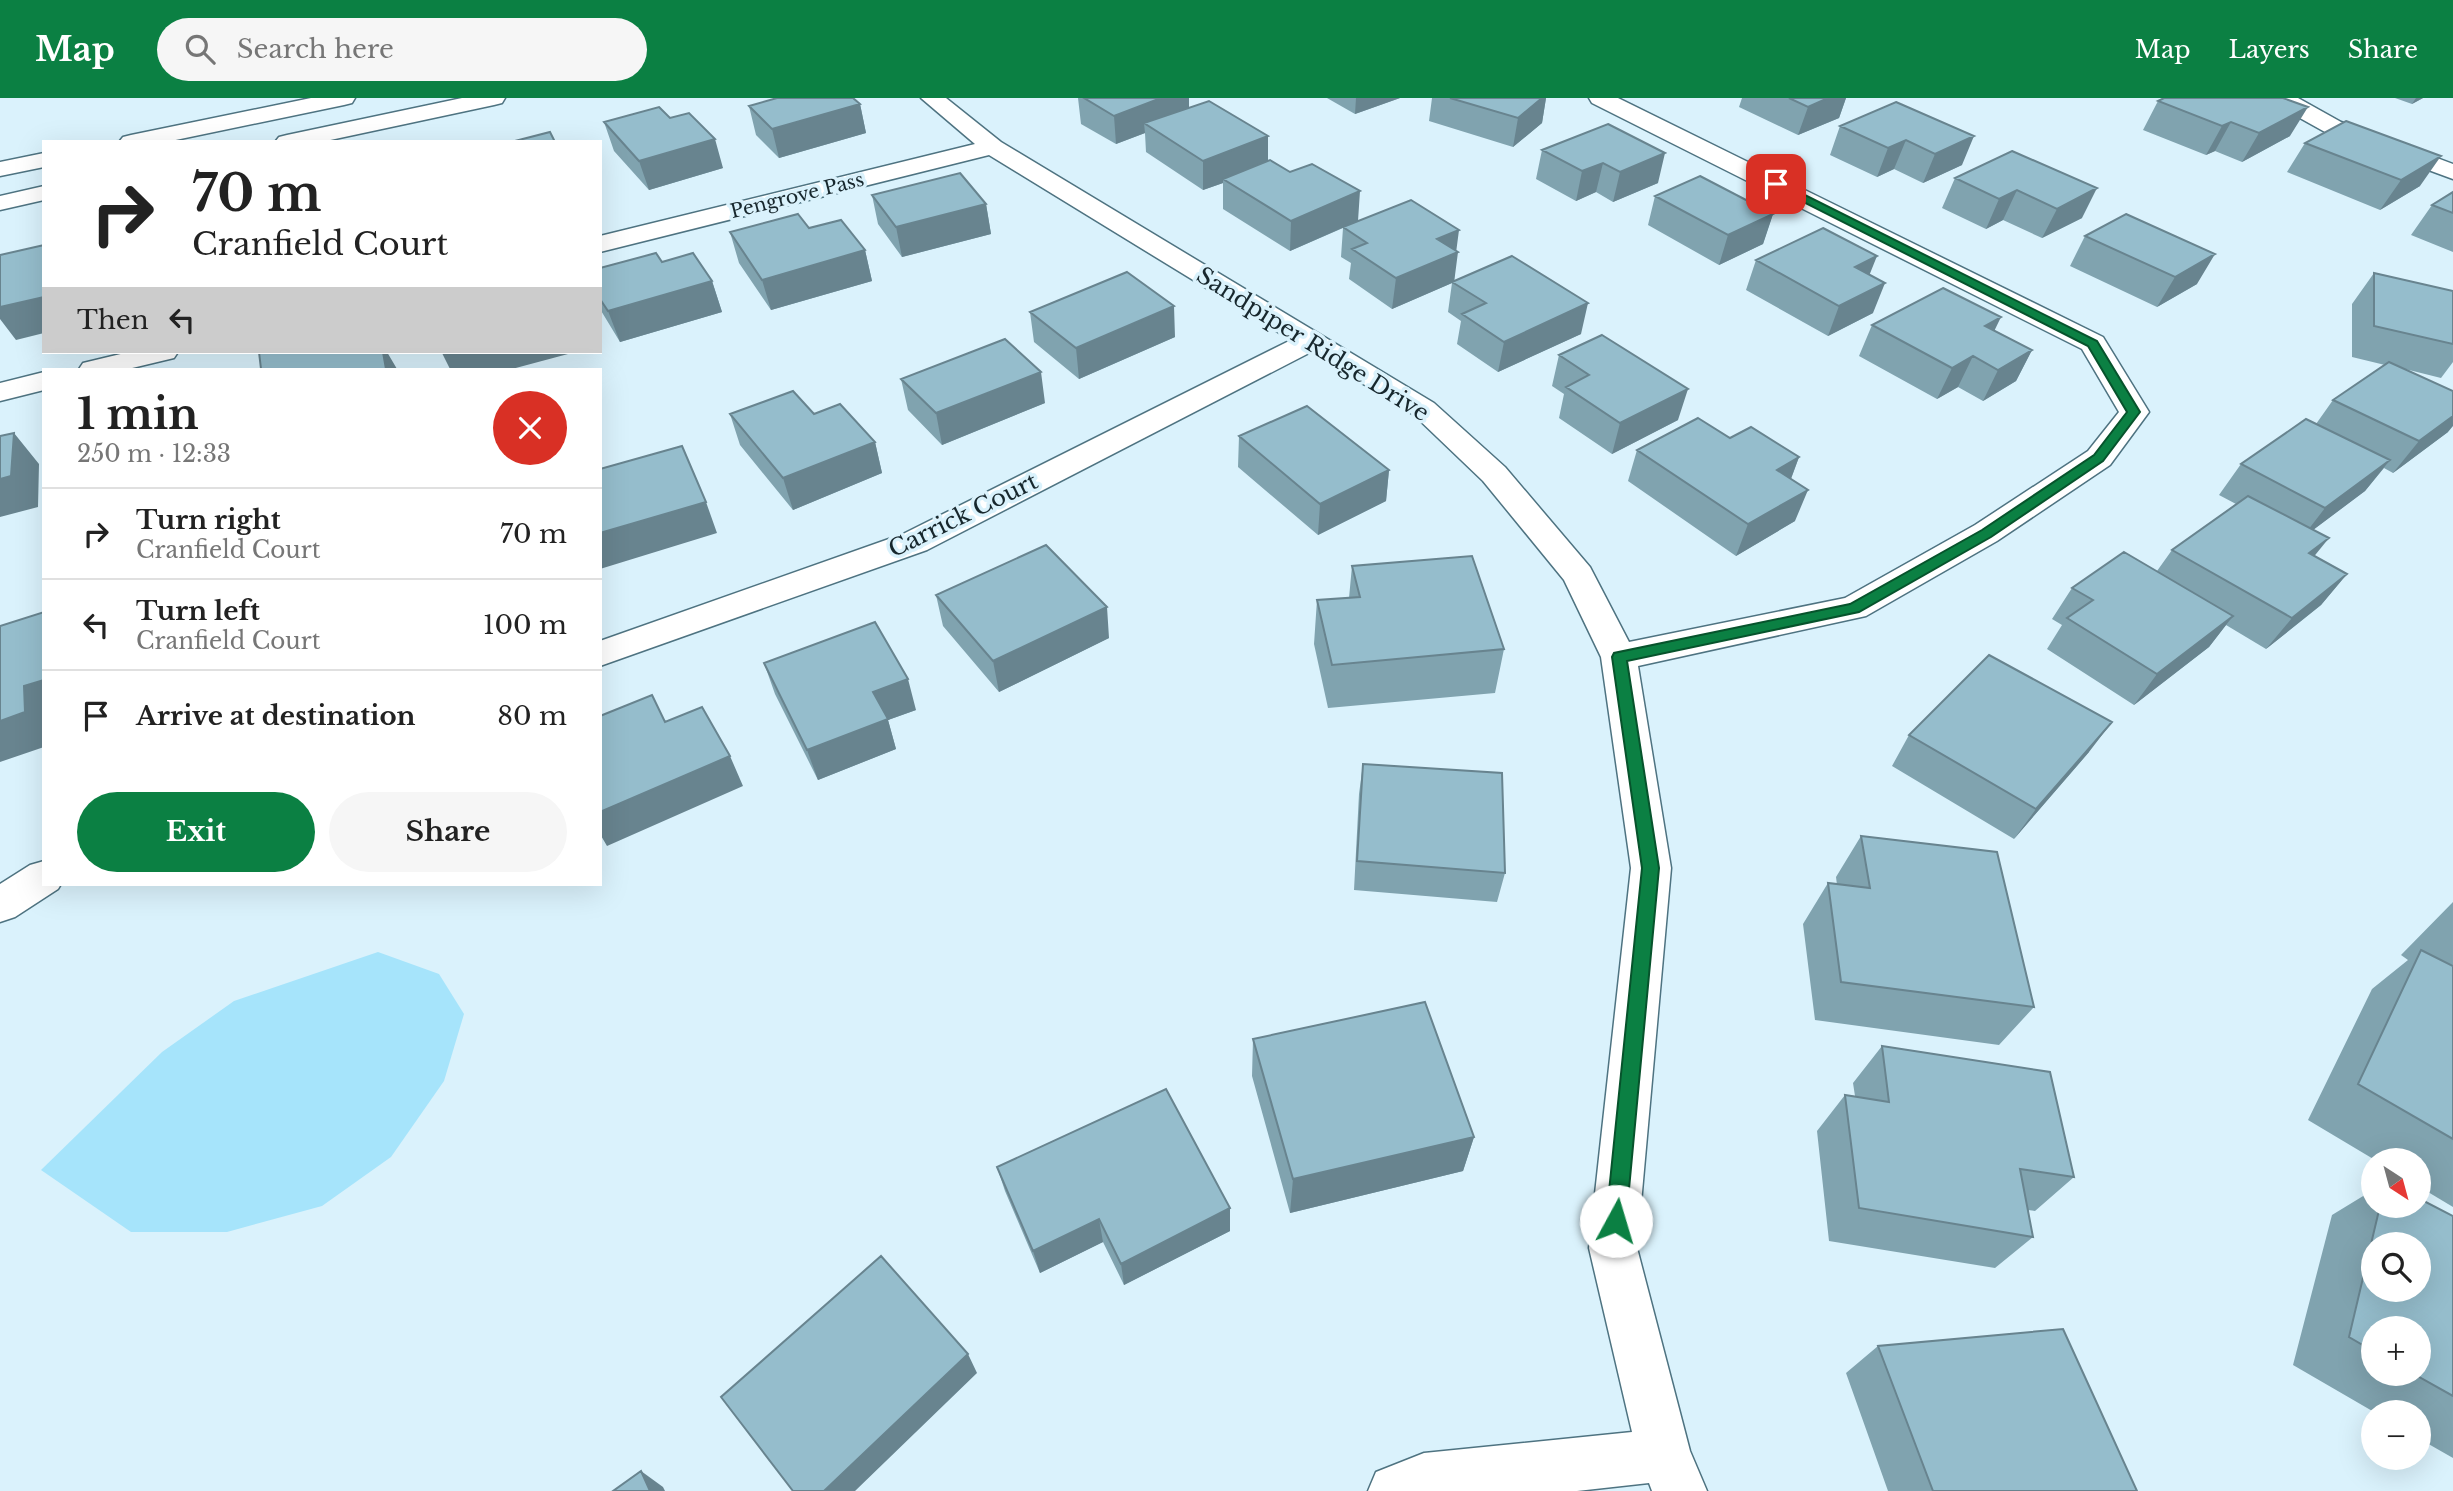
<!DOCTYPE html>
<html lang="en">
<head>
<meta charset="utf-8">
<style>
	:root { --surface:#fff; --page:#f6f6f6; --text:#222; --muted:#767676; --line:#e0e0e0; --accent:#0b8043 }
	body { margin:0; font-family:"Libre Baskerville",serif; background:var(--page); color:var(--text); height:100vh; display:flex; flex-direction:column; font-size:26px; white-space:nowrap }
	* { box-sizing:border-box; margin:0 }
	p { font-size:23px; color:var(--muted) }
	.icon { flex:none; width:38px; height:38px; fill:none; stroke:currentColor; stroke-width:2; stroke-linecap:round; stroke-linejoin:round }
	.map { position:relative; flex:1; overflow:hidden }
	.details { position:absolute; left:42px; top:270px; width:560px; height:518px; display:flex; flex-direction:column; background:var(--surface); border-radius:0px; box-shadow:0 7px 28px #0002 }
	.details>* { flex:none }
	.top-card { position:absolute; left:42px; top:42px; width:560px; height:214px; border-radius:0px; box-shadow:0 7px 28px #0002; background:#fff; color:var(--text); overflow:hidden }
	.needle { width:46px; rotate:144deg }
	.tools { position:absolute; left:2361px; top:1050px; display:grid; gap:14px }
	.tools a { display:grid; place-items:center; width:70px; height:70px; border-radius:50%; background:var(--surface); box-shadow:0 7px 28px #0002; font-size:35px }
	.pin { position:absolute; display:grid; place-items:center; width:60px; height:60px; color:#fff; margin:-30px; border-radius:14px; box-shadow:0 4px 10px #0006 }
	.me { position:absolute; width:77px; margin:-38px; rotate:6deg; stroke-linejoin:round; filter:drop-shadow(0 0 5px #0008) }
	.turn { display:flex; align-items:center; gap:24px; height:147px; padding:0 35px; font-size:32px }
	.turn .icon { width:91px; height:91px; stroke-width:2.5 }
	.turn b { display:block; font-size:49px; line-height:60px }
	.then { display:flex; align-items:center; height:66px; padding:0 35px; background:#0003; gap:14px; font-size:26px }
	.round { display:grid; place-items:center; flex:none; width:74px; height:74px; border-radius:37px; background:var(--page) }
	.summary { display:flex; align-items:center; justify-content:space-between; height:119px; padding:0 35px }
	h1 { font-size:42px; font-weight:700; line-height:52px }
	.button { display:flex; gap:14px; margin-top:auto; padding:14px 35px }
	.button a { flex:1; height:80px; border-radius:42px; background:var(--accent); color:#fff; font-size:28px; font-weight:700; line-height:80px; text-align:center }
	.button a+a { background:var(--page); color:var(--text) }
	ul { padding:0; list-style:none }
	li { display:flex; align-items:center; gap:21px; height:91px; padding:0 35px; border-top:2px solid var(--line) }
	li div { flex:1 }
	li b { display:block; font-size:26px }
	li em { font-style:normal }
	header { display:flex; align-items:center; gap:42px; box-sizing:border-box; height:98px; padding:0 35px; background:var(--accent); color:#fff }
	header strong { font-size:33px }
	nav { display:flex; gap:38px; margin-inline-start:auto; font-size:24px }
	.search { width:490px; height:63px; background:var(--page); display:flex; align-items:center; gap:18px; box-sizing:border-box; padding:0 24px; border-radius:38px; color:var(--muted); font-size:26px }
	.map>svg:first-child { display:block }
	.green { fill:#a6e4fb }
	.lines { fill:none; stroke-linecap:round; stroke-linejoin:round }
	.minor-casing { stroke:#4e7381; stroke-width:3 }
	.secondary-casing { stroke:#4e7381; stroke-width:3 }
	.minor { fill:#fff; fill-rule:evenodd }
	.secondary { fill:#fff; fill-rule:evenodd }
	.wall { fill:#80a3af; fill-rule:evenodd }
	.shaded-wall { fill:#68848f }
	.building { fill:#95bdcc; stroke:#68848f; stroke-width:2; fill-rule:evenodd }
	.route { fill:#0b8043; stroke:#07532c; stroke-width:2 }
	.labels { text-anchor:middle; stroke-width:7; stroke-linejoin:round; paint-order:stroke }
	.far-street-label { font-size:19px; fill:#17272d; stroke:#daf2fc }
	.street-label { font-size:23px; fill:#17272d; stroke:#daf2fc }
</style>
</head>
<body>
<header>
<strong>Map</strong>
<div class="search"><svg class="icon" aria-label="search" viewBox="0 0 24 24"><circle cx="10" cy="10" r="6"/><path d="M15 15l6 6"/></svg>Search here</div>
<nav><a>Map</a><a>Layers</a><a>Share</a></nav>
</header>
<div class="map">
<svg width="2453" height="1393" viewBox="0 0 2453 1393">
	<rect width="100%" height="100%" fill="#daf2fc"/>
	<path class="green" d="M 378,854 L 439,876 L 464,916 L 444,983 L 391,1059 L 322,1108 L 227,1134 L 131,1134 L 41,1072 L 162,954 L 234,903 Z"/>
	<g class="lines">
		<defs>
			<path id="minor" d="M 921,0 L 946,0 L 1001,44 L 1434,305 L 1505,369 L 1590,469 L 1629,544 L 1845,500 L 1975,427 L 2088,353 L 2119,314 L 2082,251 L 1592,5 L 1589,0 L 1618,0 L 2103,239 L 2149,314 L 2110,367 L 1997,443 L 1866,518 L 1638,568 L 1671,770 L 1637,1150 L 1690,1353 L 1707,1393 L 1652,1393 L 1649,1385 L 1577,1393 L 1368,1393 L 1376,1374 L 1424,1355 L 1632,1334 L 1589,1150 L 1631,770 L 1601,559 L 1564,482 L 1483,383 L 1414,317 L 1311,254 L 927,452 L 600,568 L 600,543 L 903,436 L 1291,242 L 989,57 L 600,154 L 600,138 L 975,46 Z
				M 2270,0 L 2298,0 L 2341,24 L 2453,66 L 2453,81 L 2325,34 L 2273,5 Z
				M 129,254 L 178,254 L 174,260 L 128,271 L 79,271 L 83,265 Z
				M 44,274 L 44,292 L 0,303 L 0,285 Z
				M 44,763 L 44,786 L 61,786 L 58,791 L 15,819 L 0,824 L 0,786 L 30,767 Z"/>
			<path id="secondary" d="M 311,0 L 355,0 L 352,5 L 344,7 L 166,44 L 119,44 L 123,39 L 131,37 Z
				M 462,0 L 505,0 L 502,5 L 494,7 L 321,44 L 275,44 L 279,39 L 287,37 Z
				M 44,55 L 44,69 L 0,78 L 0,64 Z
				M 44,88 L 44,102 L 0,112 L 0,98 Z"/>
		</defs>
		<use href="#minor" class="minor-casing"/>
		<use href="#secondary" class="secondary-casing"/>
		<use href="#minor" class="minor"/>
		<use href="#secondary" class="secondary"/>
	</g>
	<path class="wall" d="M 1078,0 L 1189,0 L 1189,10 L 1268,38 L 1268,63 L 1358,123 L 1456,153 L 1454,183 L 1581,236 L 1498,274 L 1457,246 L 1461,223 L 1448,214 L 1452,185 L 1392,211 L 1349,181 L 1351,165 L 1341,159 L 1343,130 L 1290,153 L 1223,111 L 1223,85 L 1203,92 L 1146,54 L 1145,35 L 1116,46 L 1081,26 Z
		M 1327,0 L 1400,0 L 1355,16 Z
		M 1432,0 L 1546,0 L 1542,25 L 1513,49 L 1429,23 Z
		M 1742,0 L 1846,0 L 1839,20 L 1798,37 L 1739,9 Z
		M 2395,0 L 2423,0 L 2412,6 Z
		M 2158,3 L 2290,38 L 2242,64 L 2215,53 L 2206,57 L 2143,32 Z
		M 1896,4 L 1962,67 L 1923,85 L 1894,71 L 1877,79 L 1830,57 L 1840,28 Z
		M 860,6 L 866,35 L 779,60 L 756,37 L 749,8 Z
		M 670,20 L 723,70 L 649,92 L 614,53 L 604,24 Z
		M 1608,26 L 1658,85 L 1613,104 L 1596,94 L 1576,103 L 1536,81 L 1542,52 Z
		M 2305,45 L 2420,88 L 2380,112 L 2287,74 Z
		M 2012,53 L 2082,120 L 2042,140 L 2003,122 L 1986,131 L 1942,110 L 1955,80 Z
		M 2453,94 L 2453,154 L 2411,137 L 2432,107 Z
		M 872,97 L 986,106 L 991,136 L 902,159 L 878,126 Z
		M 1655,98 L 1773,116 L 1763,146 L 1719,167 L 1648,127 Z
		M 809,130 L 865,152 L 872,183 L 771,212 L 739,165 L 730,134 Z
		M 2085,138 L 2197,186 L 2157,209 L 2070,168 Z
		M 1756,162 L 1869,176 L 1873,215 L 1828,238 L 1746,192 Z
		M 600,170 L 712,183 L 722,214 L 620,244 L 600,211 Z
		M 2374,175 L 2453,193 L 2453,264 L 2441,280 L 2405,271 L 2448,334 L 2393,375 L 2384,370 L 2365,393 L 2313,432 L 2314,458 L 2347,476 L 2321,507 L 2266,551 L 2226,527 L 2209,549 L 2134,607 L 2047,551 L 2062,527 L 2052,521 L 2072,490 L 2157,473 L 2172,452 L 2236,406 L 2219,397 L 2241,366 L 2316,326 L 2333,302 L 2385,267 L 2352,259 L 2352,206 Z
		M 1030,214 L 1175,239 L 1079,281 L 1034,244 Z
		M 1872,227 L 1994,232 L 2032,252 L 2016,283 L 1983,303 L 1958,289 L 1937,301 L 1859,258 Z
		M 1559,257 L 1678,322 L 1612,356 L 1559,320 L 1564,296 L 1552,288 Z
		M 901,281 L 1045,305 L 942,347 L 908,312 Z
		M 730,316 L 814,316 L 875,344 L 882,375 L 793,412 L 740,347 Z
		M 1239,338 L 1389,372 L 1386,403 L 1318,437 L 1238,369 Z
		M 1730,340 L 1799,359 L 1791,381 L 1795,423 L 1736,458 L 1628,383 L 1637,352 Z
		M 1352,468 L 1504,551 L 1495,595 L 1328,610 L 1314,546 L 1317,502 L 1349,500 Z
		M 936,497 L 1109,540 L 999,594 L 943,528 Z
		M 764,565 L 916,612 L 888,622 L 896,651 L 818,682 L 775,596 Z
		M 1909,637 L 2089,654 L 2014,741 L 1892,668 Z
		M 1363,666 L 1505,775 L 1497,804 L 1354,792 L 1359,696 Z
		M 1861,738 L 2034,909 L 1999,947 L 1815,922 L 1803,826 L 1828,785 L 1837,787 L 1836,779 Z
		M 2453,804 L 2453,1109 L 2418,1088 L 2418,1062 L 2375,1062 L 2308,1022 L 2372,891 L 2408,862 L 2401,857 Z
		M 1253,941 L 1474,1039 L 1463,1073 L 1290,1115 L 1252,978 Z
		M 1882,948 L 2074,1079 L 2035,1113 L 2028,1112 L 2033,1139 L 1995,1170 L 1829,1143 L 1817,1033 L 1845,997 L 1855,998 L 1853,985 Z
		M 997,1069 L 1230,1110 L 1230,1133 L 1124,1187 L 1103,1144 L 1040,1175 L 1005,1093 Z
		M 2373,1092 L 2373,1108 L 2418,1108 L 2453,1118 L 2453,1360 L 2418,1340 L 2418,1314 L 2374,1314 L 2293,1267 L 2332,1117 ZM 2373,1230 L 2418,1276 L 2373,1276 Z
		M 1878,1248 L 2137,1393 L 1888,1393 L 1846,1275 Z"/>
	<path class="shaded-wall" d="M 1161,0 L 1189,0 L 1189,18 L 1144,25 L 1145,35 L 1116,46 L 1114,18 Z
		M 1356,0 L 1400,0 L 1355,16 Z
		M 1542,0 L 1546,0 L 1542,25 L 1513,49 L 1518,20 Z
		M 1822,0 L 1846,0 L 1839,20 L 1798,37 L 1808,9 Z
		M 2416,0 L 2423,0 L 2412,6 Z
		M 860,6 L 866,35 L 779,60 L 772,31 Z
		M 2308,9 L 2290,38 L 2242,64 L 2259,35 Z
		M 2231,24 L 2215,53 L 2206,57 L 2222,28 Z
		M 1268,38 L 1268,67 L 1223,81 L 1223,85 L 1203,92 L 1203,63 Z
		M 1974,38 L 1962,67 L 1923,85 L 1935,56 Z
		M 715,41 L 723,70 L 649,92 L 639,63 Z
		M 1906,42 L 1894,71 L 1877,79 L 1888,50 Z
		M 1665,55 L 1658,85 L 1613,104 L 1620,74 Z
		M 2441,58 L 2420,88 L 2380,112 L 2401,82 Z
		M 1603,65 L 1596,94 L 1576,103 L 1582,73 Z
		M 2097,90 L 2082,120 L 2042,140 L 2057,111 Z
		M 2017,92 L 2003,122 L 1986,131 L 1999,101 Z
		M 1360,93 L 1358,123 L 1290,153 L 1291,123 Z
		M 986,106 L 991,136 L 902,159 L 896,129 Z
		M 1773,116 L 1763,146 L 1719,167 L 1728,137 Z
		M 1459,132 L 1456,155 L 1458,154 L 1454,185 L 1452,184 L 1452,185 L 1392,211 L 1396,180 L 1437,141 Z
		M 865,152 L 872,183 L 771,212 L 762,182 Z
		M 2215,156 L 2197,186 L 2157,209 L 2175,179 Z
		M 1877,158 L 1865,188 L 1855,169 Z
		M 712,183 L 722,214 L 620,244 L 608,213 Z
		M 1885,185 L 1873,215 L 1828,238 L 1839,208 Z
		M 44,199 L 44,235 L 16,242 L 0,221 L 0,209 Z
		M 1588,205 L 1581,236 L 1498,274 L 1504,244 Z
		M 1174,208 L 1175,239 L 1079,281 L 1076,250 Z
		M 2001,219 L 1986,250 L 1985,228 Z
		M 2032,252 L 2016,283 L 1983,303 L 1998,272 Z
		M 383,254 L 387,254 L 397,271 L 386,271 Z
		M 446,254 L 567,254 L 568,256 L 512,271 L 450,271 L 442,255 Z
		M 1973,258 L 1958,289 L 1937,301 L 1952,270 Z
		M 1041,274 L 1045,305 L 942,347 L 936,315 Z
		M 1688,291 L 1678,322 L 1612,356 L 1620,325 Z
		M 2453,318 L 2453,328 L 2448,334 L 2393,375 L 2419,343 Z
		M 14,335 L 39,366 L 38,409 L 0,419 L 0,381 Z
		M 875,344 L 882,375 L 793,412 L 783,380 Z
		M 1799,359 L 1787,391 L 1777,372 Z
		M 2390,362 L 2365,393 L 2301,441 L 2325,410 Z
		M 1389,372 L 1386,403 L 1318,437 L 1320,406 Z
		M 1808,392 L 1795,423 L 1736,458 L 1748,426 Z
		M 706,404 L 717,435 L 600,471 L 600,435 Z
		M 2329,440 L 2303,472 L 2309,455 Z
		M 2347,476 L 2321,507 L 2266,551 L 2292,520 Z
		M 1107,509 L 1109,540 L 999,594 L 993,563 Z
		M 2233,518 L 2209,549 L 2134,607 L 2157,576 Z
		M 908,581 L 916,612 L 888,622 L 896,651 L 818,682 L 807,652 L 873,594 Z
		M 44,582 L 44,649 L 0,664 L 0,623 L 24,588 Z
		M 2112,624 L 2089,654 L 2014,741 L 2036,711 Z
		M 730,658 L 743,688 L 607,748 L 600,736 L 600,714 Z
		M 1474,1039 L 1463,1073 L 1290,1115 L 1293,1081 Z
		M 1230,1110 L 1230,1133 L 1124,1187 L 1121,1166 Z
		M 1099,1121 L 1103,1144 L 1040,1175 L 1033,1153 Z
		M 968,1256 L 977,1275 L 855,1393 L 824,1393 Z
		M 641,1373 L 663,1389 L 665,1393 L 650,1393 Z"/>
	<path class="building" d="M 777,0 L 853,0 L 860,6 L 772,31 L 749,8 Z
		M 1084,0 L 1161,0 L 1114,18 Z
		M 1450,0 L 1542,0 L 1518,20 Z
		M 1789,0 L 1828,0 L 1808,9 Z
		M 2164,0 L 2283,0 L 2308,9 L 2259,35 L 2231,24 L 2222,28 L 2158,3 Z
		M 1209,3 L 1268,38 L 1203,63 L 1144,25 Z
		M 1896,4 L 1974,38 L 1935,56 L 1906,42 L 1888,50 L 1840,28 Z
		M 659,9 L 670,20 L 689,15 L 715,41 L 639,63 L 604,24 Z
		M 2346,23 L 2441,58 L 2401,82 L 2305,45 Z
		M 1608,26 L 1665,55 L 1620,74 L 1603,65 L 1582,73 L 1542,52 Z
		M 550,34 L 555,44 L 511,44 Z
		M 2012,53 L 2097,90 L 2057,111 L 2017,92 L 1999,101 L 1955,80 Z
		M 1270,62 L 1290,74 L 1312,66 L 1360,93 L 1291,123 L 1223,81 Z
		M 960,75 L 986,106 L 896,129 L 872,97 Z
		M 1700,78 L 1773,116 L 1728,137 L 1655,98 Z
		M 2453,94 L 2453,115 L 2432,107 Z
		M 1411,102 L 1459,132 L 1437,141 L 1458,154 L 1396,180 L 1352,151 L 1367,145 L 1343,129 Z
		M 798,116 L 809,130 L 841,122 L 865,152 L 762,182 L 730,134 Z
		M 2126,116 L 2215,156 L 2175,179 L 2085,138 Z
		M 1823,130 L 1877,158 L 1855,169 L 1885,185 L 1839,208 L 1756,162 Z
		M 44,147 L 44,199 L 0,209 L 0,157 Z
		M 656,155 L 662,164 L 693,155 L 712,183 L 608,213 L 600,201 L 600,170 Z
		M 1512,158 L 1588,205 L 1504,244 L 1462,216 L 1486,205 L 1452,184 Z
		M 1127,174 L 1174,208 L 1076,250 L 1030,214 Z
		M 2374,175 L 2453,193 L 2453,246 L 2374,228 Z
		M 1943,190 L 2001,219 L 1985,228 L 2032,252 L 1998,272 L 1973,258 L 1952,270 L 1872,227 Z
		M 1602,237 L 1688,291 L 1620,325 L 1566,289 L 1589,277 L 1559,257 Z
		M 1005,241 L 1041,274 L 936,315 L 901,281 Z
		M 259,254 L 383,254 L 386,271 L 261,271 Z
		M 2389,264 L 2453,293 L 2453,318 L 2419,343 L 2333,302 Z
		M 793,293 L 814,316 L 840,306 L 875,344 L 783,380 L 730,316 Z
		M 1307,308 L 1389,372 L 1320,406 L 1239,338 Z
		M 1698,320 L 1730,340 L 1751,329 L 1799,359 L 1777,372 L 1808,392 L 1748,426 L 1637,352 Z
		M 2306,321 L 2390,362 L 2325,410 L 2241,366 Z
		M 14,335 L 11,378 L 0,381 L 0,338 Z
		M 682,348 L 706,404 L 600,435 L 600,371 Z
		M 2248,398 L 2329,440 L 2309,455 L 2347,476 L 2292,520 L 2172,452 Z
		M 1046,447 L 1107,509 L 993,563 L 936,497 Z
		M 2124,454 L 2233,518 L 2157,576 L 2067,520 L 2093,502 L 2072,490 Z
		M 1472,458 L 1504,551 L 1332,567 L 1317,502 L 1360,499 L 1352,468 Z
		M 44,514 L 44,582 L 24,588 L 25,614 L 0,623 L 0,528 Z
		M 875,524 L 908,581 L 873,594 L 888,621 L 807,652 L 764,565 Z
		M 1989,557 L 2112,624 L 2036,711 L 1909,637 Z
		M 652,597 L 665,624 L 702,609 L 730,658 L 600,714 L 600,618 Z
		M 1363,666 L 1502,675 L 1505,775 L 1357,763 Z
		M 1861,738 L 1997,754 L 2034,909 L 1841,884 L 1828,785 L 1870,790 Z
		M 2421,852 L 2453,868 L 2453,1041 L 2358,986 Z
		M 1425,904 L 1474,1039 L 1293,1081 L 1253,941 Z
		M 1882,948 L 2050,974 L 2074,1079 L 2020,1071 L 2033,1139 L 1859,1110 L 1845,997 L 1889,1004 Z
		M 1166,991 L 1230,1110 L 1121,1166 L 1099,1121 L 1033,1153 L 997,1069 Z
		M 2418,1100 L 2453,1118 L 2453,1298 L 2414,1276 L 2418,1276 L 2418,1230 L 2373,1230 L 2373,1253 L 2349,1239 L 2380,1108 L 2418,1108 ZM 2373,1146 L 2418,1146 L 2418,1192 L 2373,1192 Z
		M 881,1158 L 968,1256 L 824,1393 L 793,1393 L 721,1299 Z
		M 2063,1231 L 2137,1393 L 1933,1393 L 1878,1248 Z
		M 641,1373 L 650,1393 L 613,1393 Z"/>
	<path class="route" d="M 1772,84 L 1779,84 L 2097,243 L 2140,314 L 2103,363 L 1991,439 L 1859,514 L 1627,563 L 1659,770 L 1626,1123 L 1623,1130 L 1616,1132 L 1609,1130 L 1606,1123 L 1642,770 L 1612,559 L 1614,555 L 1850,506 L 1982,432 L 2094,357 L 2127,314 L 2088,248 L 1772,88 Z"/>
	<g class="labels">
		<g class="far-street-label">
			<text transform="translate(797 97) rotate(-14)" y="7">Pengrove Pass</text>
		</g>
		<g class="street-label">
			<text transform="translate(1313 246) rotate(32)" y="8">Sandpiper Ridge Drive</text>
			<text transform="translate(963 417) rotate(-26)" y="8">Carrick Court</text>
		</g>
	</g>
</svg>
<div class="tools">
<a><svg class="needle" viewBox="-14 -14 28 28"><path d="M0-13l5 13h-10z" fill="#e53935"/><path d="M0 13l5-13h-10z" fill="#767676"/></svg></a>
<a><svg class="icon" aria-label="search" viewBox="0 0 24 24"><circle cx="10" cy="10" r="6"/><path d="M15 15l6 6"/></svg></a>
<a>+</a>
<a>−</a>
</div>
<div class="pin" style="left:1776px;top:86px;background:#d93025"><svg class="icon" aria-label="arrive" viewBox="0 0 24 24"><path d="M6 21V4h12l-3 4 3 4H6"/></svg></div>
<svg class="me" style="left:1616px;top:1123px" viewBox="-20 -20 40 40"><circle r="19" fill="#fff"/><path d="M0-13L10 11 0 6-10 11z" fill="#0b8043"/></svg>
<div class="top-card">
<div class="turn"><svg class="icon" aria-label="right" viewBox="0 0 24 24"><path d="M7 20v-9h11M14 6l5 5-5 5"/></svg><div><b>70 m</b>Cranfield Court</div></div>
<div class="then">Then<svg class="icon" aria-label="left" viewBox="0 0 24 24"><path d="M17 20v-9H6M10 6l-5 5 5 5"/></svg></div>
</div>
<section class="details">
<div class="summary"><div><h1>1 min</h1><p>250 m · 12:33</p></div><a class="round" style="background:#d93025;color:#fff"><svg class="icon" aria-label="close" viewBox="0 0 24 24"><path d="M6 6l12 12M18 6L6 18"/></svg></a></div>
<ul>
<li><svg class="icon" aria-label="right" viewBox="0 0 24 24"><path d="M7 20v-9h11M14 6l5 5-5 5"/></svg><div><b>Turn right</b><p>Cranfield Court</p></div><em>70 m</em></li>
<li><svg class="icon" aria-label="left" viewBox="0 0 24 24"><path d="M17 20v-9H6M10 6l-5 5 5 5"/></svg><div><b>Turn left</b><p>Cranfield Court</p></div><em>100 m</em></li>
<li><svg class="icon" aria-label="arrive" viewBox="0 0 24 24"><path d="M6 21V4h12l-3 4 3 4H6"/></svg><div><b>Arrive at destination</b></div><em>80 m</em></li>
</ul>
<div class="button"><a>Exit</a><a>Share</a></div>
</section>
</div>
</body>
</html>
